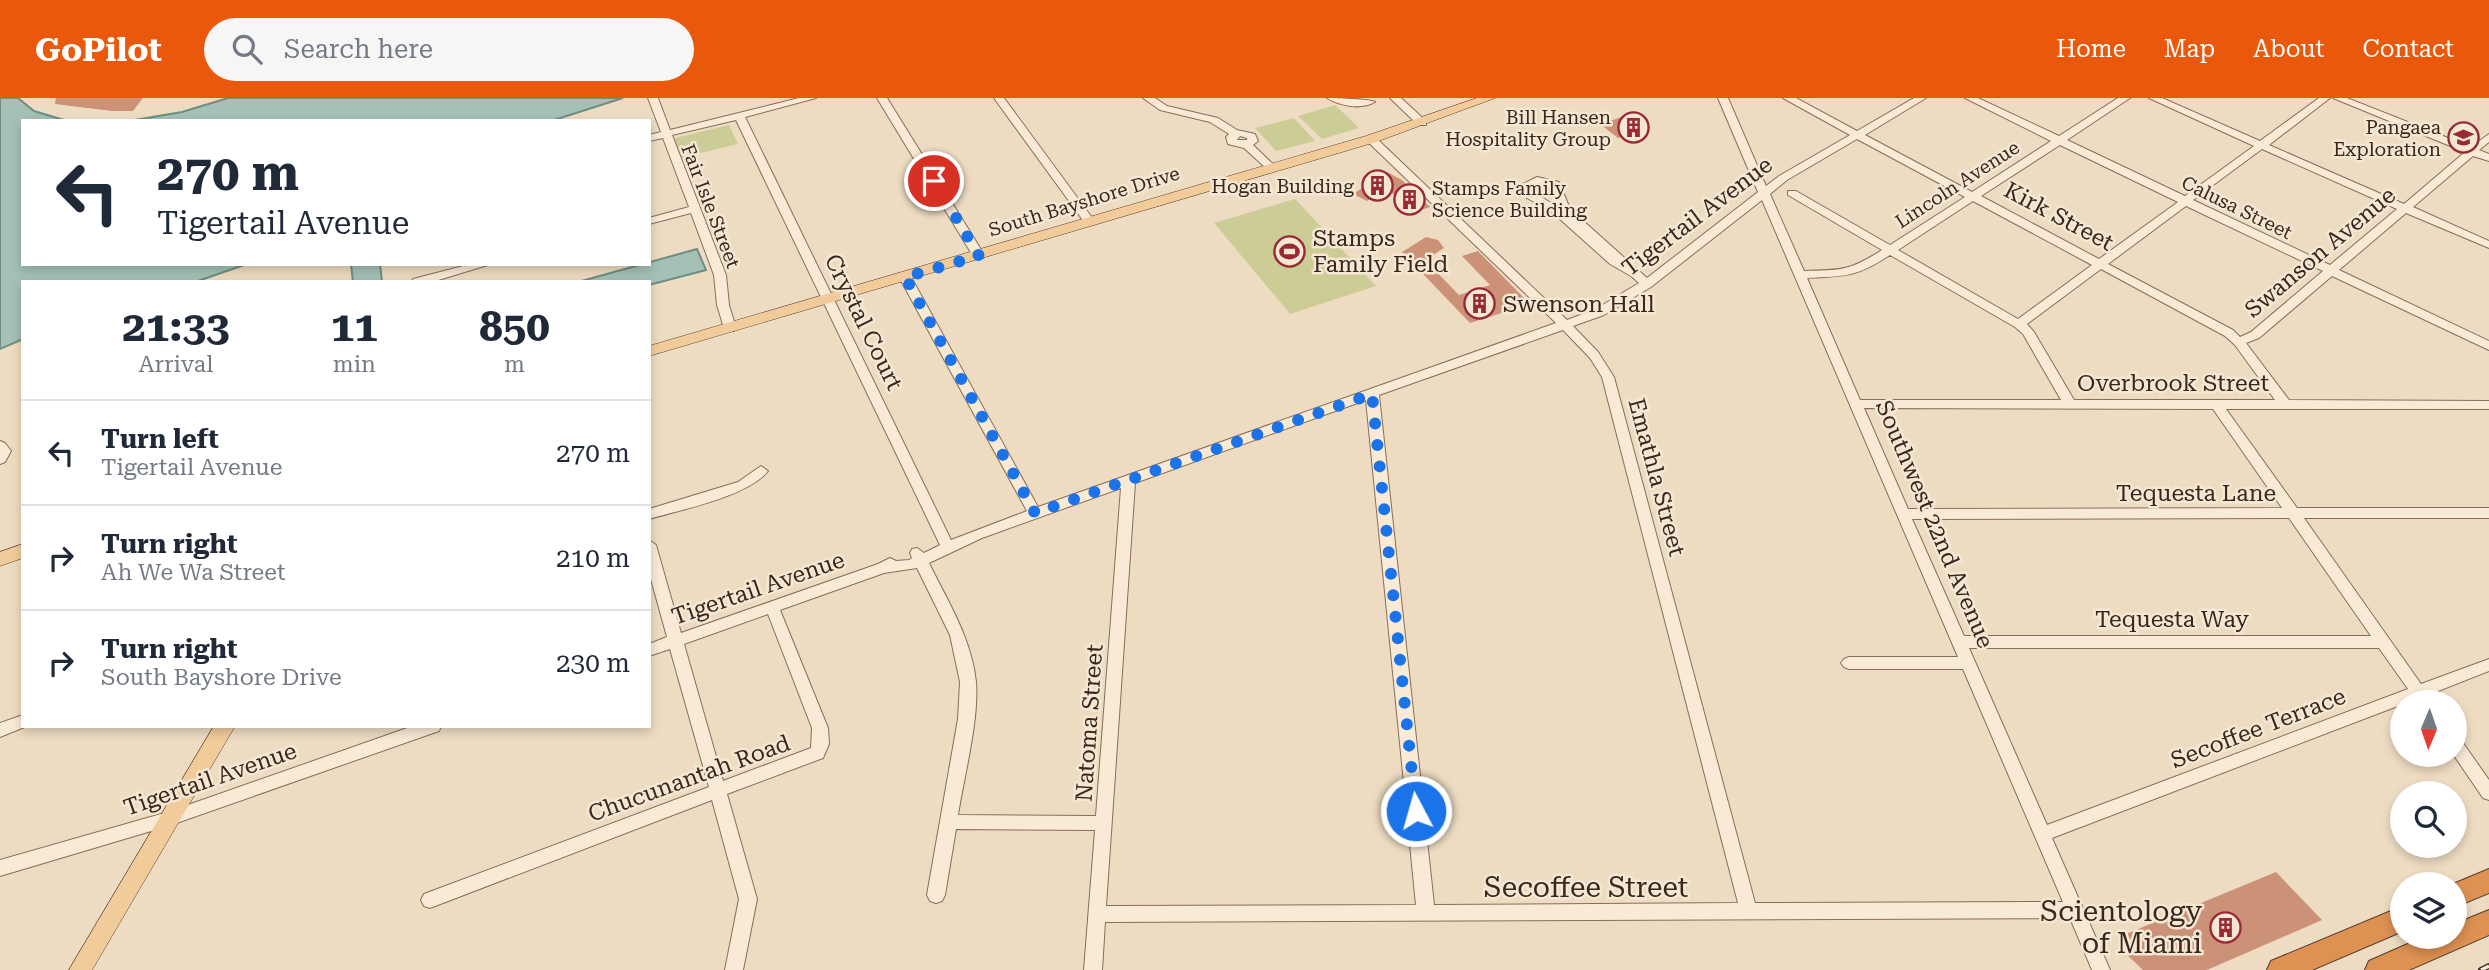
<!DOCTYPE html>
<html lang="en">
<head>
<meta charset="utf-8">
<style>
	:root { --surface:#fff; --page:#f6f6f7; --text:#1f2937; --muted:#747a83; --line:#e0e1e3; --accent:#ea580c }
	body { margin:0; font-family:"Roboto Serif",serif; background:var(--page); color:var(--text); height:100vh; display:flex; flex-direction:column; font-size:26px; white-space:nowrap }
	* { box-sizing:border-box; margin:0 }
	p { font-size:23px; color:var(--muted) }
	.icon { flex:none; width:38px; height:38px; fill:none; stroke:currentColor; stroke-width:2; stroke-linecap:round; stroke-linejoin:round }
	.map { position:relative; flex:1; overflow:hidden }
	.panel { position:absolute; left:21px; top:182px; width:630px; height:448px; display:flex; flex-direction:column; background:var(--surface); border-radius:0px; box-shadow:0 4px 10px #0003 }
	.panel>* { flex:none }
	.guide { position:absolute; left:21px; top:21px; width:630px; height:147px; border-radius:0px; box-shadow:0 4px 10px #0003; background:#fff; color:var(--text); overflow:hidden }
	.needle { width:46px; rotate:182deg }
	.tools { position:absolute; left:2390px; top:592px; display:grid; gap:14px }
	.tools a { display:grid; place-items:center; width:77px; height:77px; border-radius:50%; background:var(--surface); box-shadow:0 4px 10px #0003; font-size:35px }
	.pin { position:absolute; display:grid; place-items:center; width:60px; height:60px; color:#fff; margin:-30px; border:4px solid #fff; border-radius:50%; box-shadow:0 2px 7px #0007 }
	.me { position:absolute; width:77px; margin:-38px; rotate:354deg; stroke-linejoin:round; filter:drop-shadow(0 0 5px #0008) }
	.turn { display:flex; align-items:center; gap:24px; height:147px; padding:0 21px; font-size:32px }
	.turn .icon { width:91px; height:91px; stroke-width:2.5 }
	.turn b { display:block; font-size:49px; line-height:60px }
	.eta { display:flex; justify-content:space-evenly; align-items:center; height:119px; text-align:center }
	.eta b { font-size:42px; font-weight:700; line-height:49px }
	ul { padding:0; list-style:none }
	li { display:flex; align-items:center; gap:21px; height:105px; padding:0 21px; border-top:2px solid var(--line) }
	li div { flex:1 }
	li b { display:block; font-size:26px }
	li em { font-style:normal }
	header { display:flex; align-items:center; gap:42px; box-sizing:border-box; height:98px; padding:0 35px; background:var(--accent); color:#fff }
	header strong { font-size:33px }
	nav { display:flex; gap:38px; margin-inline-start:auto; font-size:24px }
	.search { width:490px; height:63px; background:var(--page); display:flex; align-items:center; gap:18px; box-sizing:border-box; padding:0 24px; border-radius:38px; color:var(--muted); font-size:26px }
	.map>svg:first-child { display:block }
	.green { fill:#cccc96 }
	.water { fill:#a5c1b5; stroke:#6c8f82; stroke-width:2 }
	.building { fill:#cc9278 }
	.lines { fill:none; stroke-linecap:round; stroke-linejoin:round }
	.minor-casing { stroke:#886d59; stroke-width:2 }
	.major-casing { stroke:#563c2e; stroke-width:1 }
	.highway-casing { stroke:#563c2e; stroke-width:2 }
	.minor { fill:#f9ead6; fill-rule:evenodd }
	.major { fill:#f1cc9a; fill-rule:evenodd }
	.highway { fill:#dd9153; fill-rule:evenodd }
	.rail-casing { stroke:#38271e; stroke-width:6 }
	.rail { stroke:#f5e7d2; stroke-width:3.5; stroke-dasharray:11; stroke-linecap:butt }
	.route { stroke:#1a73e8; stroke-width:12; stroke-dasharray:0 21.6 }
	.labels { text-anchor:middle; stroke-width:5; stroke-linejoin:round; paint-order:stroke }
	.far-poi-label { font-size:19px; fill:#38271e; stroke:#f5e7d2; text-anchor:end }
	.far-street-label { font-size:19px; fill:#38271e; stroke:#f5e7d2 }
	.street-label { font-size:23px; fill:#38271e; stroke:#f5e7d2 }
	.poi-label { font-size:23px; fill:#38271e; stroke:#f5e7d2; text-anchor:start }
	.near-street-label { font-size:28px; fill:#38271e; stroke:#f5e7d2 }
	.near-poi-label { font-size:28px; fill:#38271e; stroke:#f5e7d2; text-anchor:end }
</style>
</head>
<body>
<header>
<strong>GoPilot</strong>
<div class="search"><svg class="icon" aria-label="search" viewBox="0 0 24 24"><circle cx="10" cy="10" r="6"/><path d="M15 15l6 6"/></svg>Search here</div>
<nav><a>Home</a><a>Map</a><a>About</a><a>Contact</a></nav>
</header>
<div class="map">
<svg width="2489" height="872" viewBox="0 0 2489 872">
	<rect width="100%" height="100%" fill="#eedcc2"/>
	<path class="green" d="M 1335,7 L 1359,30 L 1322,41 L 1298,18 Z
		M 1294,20 L 1315,43 L 1276,53 L 1255,30 Z
		M 729,27 L 738,46 L 680,60 L 671,41 Z
		M 1295,101 L 1297,103 L 1376,188 L 1290,216 L 1214,125 Z"/>
	<path class="water" d="M 0,0 L 18,0 L 34,13 L 67,23 L 23,23 L 23,166 L 247,166 L 195,184 L 23,184 L 23,241 L 0,251 Z
		M 228,0 L 623,0 L 551,23 L 129,23 L 182,14 Z
		M 697,151 L 706,172 L 649,187 L 649,184 L 578,184 Z
		M 351,166 L 380,166 L 382,184 L 353,184 Z"/>
	<path class="building" d="M 56,0 L 143,0 L 133,13 L 112,13 L 55,6 Z
		M 1625,18 L 1642,32 L 1618,40 L 1600,26 Z
		M 1387,74 L 1402,82 L 1430,109 L 1412,115 L 1387,90 L 1367,103 L 1353,96 Z
		M 1426,139 L 1438,142 L 1444,150 L 1425,162 L 1459,197 L 1490,187 L 1462,158 L 1478,153 L 1530,206 L 1470,225 L 1402,154 Z
		M 2276,774 L 2322,822 L 2207,872 L 2143,872 L 2123,853 L 2136,848 L 2126,836 Z"/>
	<g class="lines">
		<defs>
			<path id="minor" d="M 648,0 L 658,0 L 670,32 L 799,0 L 816,0 L 745,19 L 951,442 L 1027,413 L 899,179 L 901,176 L 909,176 L 911,179 L 1038,409 L 1556,225 L 1367,43 L 1367,39 L 1375,39 L 1567,222 L 1596,211 L 1639,185 L 1631,178 L 1610,166 L 1552,114 L 1527,100 L 1523,86 L 1537,79 L 1559,84 L 1570,111 L 1647,180 L 1758,94 L 1718,0 L 1728,0 L 1766,88 L 1779,78 L 1850,37 L 1783,0 L 1796,0 L 1857,33 L 1914,0 L 1926,0 L 1865,37 L 1972,94 L 2051,43 L 1965,0 L 1978,0 L 2059,38 L 2118,0 L 2130,0 L 2067,42 L 2185,98 L 2254,48 L 2149,0 L 2162,0 L 2260,43 L 2319,0 L 2330,0 L 2269,47 L 2404,106 L 2465,54 L 2333,0 L 2347,0 L 2471,49 L 2489,36 L 2489,44 L 2479,52 L 2489,56 L 2489,63 L 2473,58 L 2413,109 L 2489,143 L 2489,150 L 2406,115 L 2339,172 L 2489,243 L 2489,252 L 2332,178 L 2259,240 L 2246,245 L 2289,302 L 2489,303 L 2489,311 L 2226,311 L 2297,410 L 2489,410 L 2489,420 L 2304,420 L 2421,586 L 2489,561 L 2489,573 L 2428,597 L 2433,604 L 2416,604 L 2415,602 L 2403,604 L 2403,606 L 2052,740 L 2110,872 L 2092,872 L 2070,820 L 1105,824 L 1102,872 L 1084,872 L 1095,732 L 956,731 L 945,797 L 942,803 L 936,805 L 930,803 L 927,797 L 958,621 L 960,584 L 950,537 L 917,470 L 884,475 L 780,512 L 828,630 L 829,646 L 823,660 L 727,696 L 757,801 L 743,872 L 725,872 L 739,801 L 712,702 L 430,810 L 424,808 L 421,802 L 424,796 L 709,689 L 670,551 L 649,558 L 649,546 L 667,539 L 649,474 L 649,442 L 656,447 L 681,535 L 878,466 L 890,460 L 896,463 L 909,462 L 912,460 L 910,455 L 912,451 L 917,450 L 924,455 L 940,447 L 736,22 L 672,37 L 726,177 L 729,207 L 736,230 L 734,233 L 726,233 L 724,230 L 717,207 L 714,177 L 691,115 L 649,126 L 649,120 L 689,109 L 663,40 L 649,43 L 649,37 L 661,34 ZM 1857,41 L 1965,99 L 1890,147 L 1796,93 L 1788,93 L 1788,97 L 1882,152 C 1849,173 1842,172 1804,173 L 1770,96 L 1787,82 ZM 2060,47 L 2178,104 L 2099,161 L 1981,98 ZM 2262,51 L 2397,111 L 2330,167 L 2193,102 ZM 1538,85 L 1550,88 L 1558,109 L 1536,96 L 1534,87 ZM 1762,102 L 1958,559 L 1849,559 L 1844,561 L 1841,565 L 1844,569 L 1849,571 L 1963,571 L 2063,804 L 1755,805 L 1614,279 L 1598,254 L 1573,228 L 1604,217 L 1651,189 ZM 1973,103 L 2092,167 L 2018,221 L 1898,152 ZM 2186,108 L 2323,173 L 2251,234 L 2240,239 L 2233,232 L 2108,166 ZM 1890,157 L 2015,229 L 2023,236 L 2061,302 L 1860,302 L 1807,180 C 1846,178 1857,179 1890,157 ZM 2101,171 L 2225,238 L 2235,247 L 2275,302 L 2074,302 L 2034,234 L 2027,226 ZM 1563,232 L 1590,260 L 1602,279 L 1738,805 L 1434,807 L 1379,297 ZM 1366,302 L 1416,807 L 1106,808 L 1135,385 ZM 1864,310 L 2213,311 L 2282,410 L 1908,411 ZM 1121,390 L 1096,718 L 958,717 C 964,678 979,623 976,584 C 972,541 947,502 929,465 L 982,440 ZM 2289,420 L 2371,538 L 1964,538 L 1912,421 ZM 768,516 L 812,630 L 811,650 L 723,683 L 684,546 ZM 1969,550 L 2379,550 L 2408,591 L 2047,727 Z
				M 877,0 L 887,0 L 985,158 L 983,160 L 975,160 L 973,158 Z
				M 994,0 L 1004,0 L 1093,121 L 1093,125 L 1085,125 Z
				M 1143,0 L 1155,0 L 1167,8 L 1218,20 L 1237,32 L 1255,36 L 1258,43 L 1253,47 L 1276,69 L 1271,72 L 1267,71 L 1244,50 L 1228,46 L 1226,39 L 1229,36 L 1210,24 L 1160,12 ZM 1240,38 L 1247,40 L 1247,42 L 1237,42 Z
				M 1327,0 C 1335,0 1371,1 1375,4 C 1361,12 1340,8 1327,0 Z
				M 1390,0 L 1401,0 L 1426,23 L 1426,27 L 1418,27 Z
				M 471,166 L 491,166 L 432,184 L 411,184 L 413,181 Z
				M 0,343 L 5,345 L 11,353 L 5,364 L 0,366 Z
				M 761,368 L 768,373 C 749,398 680,412 649,421 L 649,411 L 738,384 Z
				M 23,617 L 23,628 L 27,628 L 0,639 L 0,625 Z
				M 413,628 L 441,628 L 439,633 L 168,728 L 0,778 L 0,762 L 168,714 Z
				M 2455,640 L 2461,642 L 2489,682 L 2489,702 L 2483,700 L 2453,656 L 2455,656 Z"/>
			<path id="major" d="M 1477,0 L 1495,0 L 1376,44 L 649,258 L 649,248 L 1366,38 Z
				M 23,446 L 23,460 L 0,468 L 0,454 Z
				M 214,628 L 235,628 L 92,872 L 69,872 Z"/>
			<path id="highway" d="M 2489,771 L 2489,795 L 2455,809 L 2455,786 L 2453,786 Z
				M 2403,808 L 2403,833 L 2312,872 L 2267,872 L 2271,863 Z
				M 2489,812 L 2489,837 L 2409,872 L 2365,872 L 2369,863 L 2426,838 L 2455,838 L 2455,826 Z"/>
		</defs>
		<use href="#minor" class="minor-casing"/>
		<use href="#major" class="major-casing"/>
		<use href="#highway" class="highway-casing"/>
		<use href="#minor" class="minor"/>
		<use href="#major" class="major"/>
		<use href="#highway" class="highway"/>
		<defs>
			<path id="rail" d="M 2481,872 L 2489,868"/>
		</defs>
		<use href="#rail" class="rail-casing"/>
		<use href="#rail" class="rail"/>
	</g>
	<g class="lines">
		<path class="route" d="M 934,83 L 979,158 L 905,179 L 1035,415 L 1372,296 L 1416,713"/>
	</g>
	<defs>
		<symbol id="building-ring" viewBox="-11 -11 22 22"><circle r="9.5" fill="#f5e7d2" stroke="#972a36" stroke-width="1.5"/><path d="M-4-6H4V6H1V3H-1V6H-4ZM-2.5-4.3h1.7v1.8h-1.7ZM.8-4.3h1.7v1.8H.8ZM-2.5-1h1.7V.8h-1.7ZM.8-1h1.7V.8H.8Z" fill="#972a36"/></symbol>
		<symbol id="school-ring" viewBox="-11 -11 22 22"><circle r="9.5" fill="#f5e7d2" stroke="#972a36" stroke-width="1.5"/><path d="M0-5L7-2L0 1L-7-2ZM-4 1L0 2.5L4 1V4Q0 6-4 4Z" fill="#972a36"/></symbol>
		<symbol id="stadium-ring" viewBox="-11 -11 22 22"><circle r="9.5" fill="#f5e7d2" stroke="#972a36" stroke-width="1.5"/><path d="M0-5a6.5 5 0 1 0 0 10a6.5 5 0 1 0 0-10ZM-3.5-1.8h7v3.6h-7Z" fill="#972a36"/></symbol>
	</defs>
	<g fill-rule="evenodd">
		<use href="#building-ring" x="1616" y="12" width="35" height="35"/>
		<use href="#school-ring" x="2446" y="22" width="35" height="35"/>
		<use href="#building-ring" x="1360" y="70" width="35" height="35"/>
		<use href="#building-ring" x="1392" y="84" width="35" height="35"/>
		<use href="#stadium-ring" x="1272" y="136" width="35" height="35"/>
		<use href="#building-ring" x="1462" y="188" width="35" height="35"/>
		<use href="#building-ring" x="2208" y="812" width="35" height="35"/>
	</g>
	<g class="labels">
		<g class="far-poi-label">
			<text x="1611" y="26">Bill Hansen<tspan x="1611" dy="22">Hospitality Group</tspan></text>
			<text x="2441" y="36">Pangaea<tspan x="2441" dy="22">Exploration</tspan></text>
			<text x="1354" y="95">Hogan Building</text>
			<text x="1432" y="97" text-anchor="start">Stamps Family<tspan x="1432" dy="22">Science Building</tspan></text>
		</g>
		<g class="far-street-label">
			<text transform="translate(1957 86) rotate(-33)" y="7">Lincoln Avenue</text>
			<text transform="translate(1084 103) rotate(-17)" y="7">South Bayshore Drive</text>
			<text transform="translate(711 108) rotate(69)" y="7">Fair Isle Street</text>
			<text transform="translate(2237 109) rotate(26)" y="7">Calusa Street</text>
		</g>
		<g class="street-label">
			<text transform="translate(1697 118) rotate(-37)" y="8">Tigertail Avenue</text>
			<text transform="translate(2059 118) rotate(28)" y="8">Kirk Street</text>
			<text transform="translate(2320 154) rotate(-40)" y="8">Swanson Avenue</text>
			<text transform="translate(864 224) rotate(64)" y="8">Crystal Court</text>
			<text x="2173" y="293">Overbrook Street</text>
			<text transform="translate(1657 379) rotate(75)" y="8">Emathla Street</text>
			<text x="2196" y="403">Tequesta Lane</text>
			<text transform="translate(1935 426) rotate(67)" y="8">Southwest 22nd Avenue</text>
			<text transform="translate(758 490) rotate(-19)" y="8">Tigertail Avenue</text>
			<text x="2172" y="529">Tequesta Way</text>
			<text transform="translate(1089 625) rotate(-86)" y="8">Natoma Street</text>
			<text transform="translate(2258 630) rotate(-21)" y="8">Secoffee Terrace</text>
			<text transform="translate(689 680) rotate(-20)" y="8">Chucunantah Road</text>
			<text transform="translate(210 681) rotate(-19)" y="8">Tigertail Avenue</text>
		</g>
		<g class="poi-label">
			<text x="1313" y="148">Stamps<tspan x="1313" dy="26">Family Field</tspan></text>
			<text x="1503" y="214">Swenson Hall</text>
		</g>
		<g class="near-street-label">
			<text x="1586" y="799">Secoffee Street</text>
		</g>
		<g class="near-poi-label">
			<text x="2202" y="823">Scientology<tspan x="2202" dy="32">of Miami</tspan></text>
		</g>
	</g>
</svg>
<div class="tools">
<a><svg class="needle" viewBox="-14 -14 28 28"><path d="M0-13l5 13h-10z" fill="#e53935"/><path d="M0 13l5-13h-10z" fill="#747a83"/></svg></a>
<a><svg class="icon" aria-label="search" viewBox="0 0 24 24"><circle cx="10" cy="10" r="6"/><path d="M15 15l6 6"/></svg></a>
<a><svg class="icon" aria-label="layers" viewBox="0 0 24 24"><path d="M12 4l9 5-9 5-9-5zM3 14l9 5 9-5"/></svg></a>
</div>
<div class="pin" style="left:934px;top:83px;background:#d93025"><svg class="icon" aria-label="arrive" viewBox="0 0 24 24"><path d="M6 21V4h12l-3 4 3 4H6"/></svg></div>
<svg class="me" style="left:1416px;top:713px" viewBox="-20 -20 40 40"><circle r="17" fill="#1a73e8" stroke="#fff" stroke-width="3"/><path d="M0-11L8 9 0 5-8 9z" fill="#fff"/></svg>
<div class="guide">
<div class="turn"><svg class="icon" aria-label="left" viewBox="0 0 24 24"><path d="M17 20v-9H6M10 6l-5 5 5 5"/></svg><div><b>270 m</b>Tigertail Avenue</div></div>
</div>
<section class="panel">
<div class="eta">
<div><b>21:33</b><p>Arrival</p></div>
<div><b>11</b><p>min</p></div>
<div><b>850</b><p>m</p></div>
</div>
<ul>
<li><svg class="icon" aria-label="left" viewBox="0 0 24 24"><path d="M17 20v-9H6M10 6l-5 5 5 5"/></svg><div><b>Turn left</b><p>Tigertail Avenue</p></div><em>270 m</em></li>
<li><svg class="icon" aria-label="right" viewBox="0 0 24 24"><path d="M7 20v-9h11M14 6l5 5-5 5"/></svg><div><b>Turn right</b><p>Ah We Wa Street</p></div><em>210 m</em></li>
<li><svg class="icon" aria-label="right" viewBox="0 0 24 24"><path d="M7 20v-9h11M14 6l5 5-5 5"/></svg><div><b>Turn right</b><p>South Bayshore Drive</p></div><em>230 m</em></li>
</ul>
</section>
</div>
</body>
</html>
